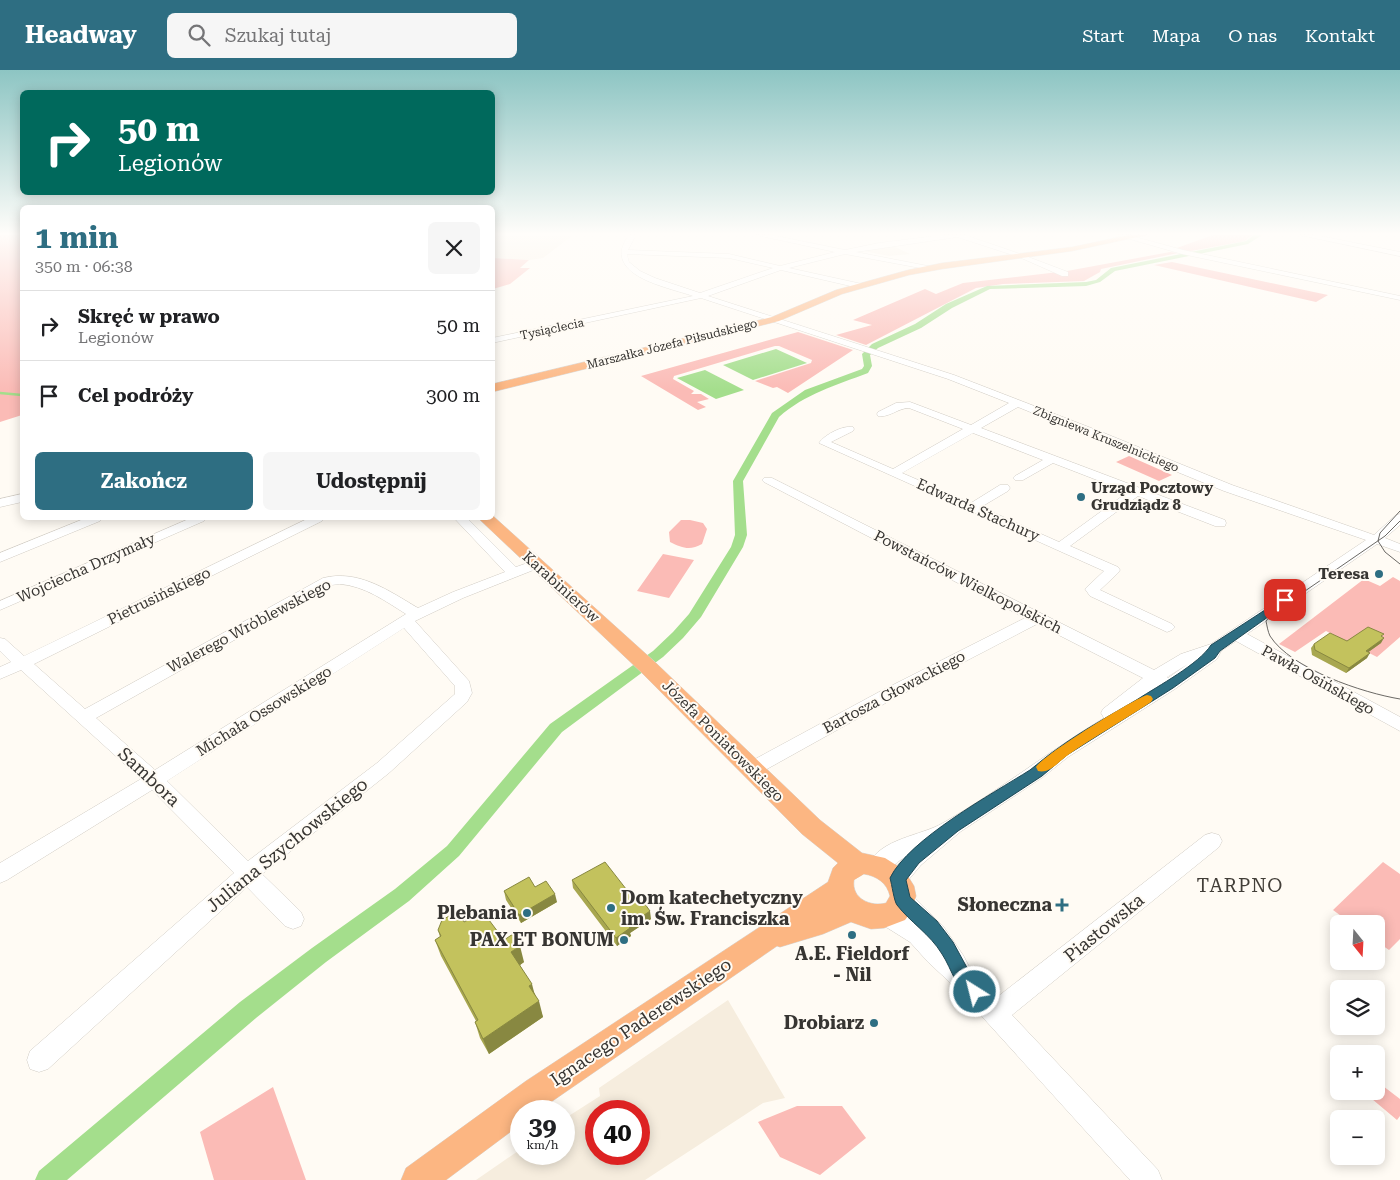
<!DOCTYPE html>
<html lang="pl">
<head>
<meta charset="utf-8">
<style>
	:root { --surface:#fff; --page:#f6f6f6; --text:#202124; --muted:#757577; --line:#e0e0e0; --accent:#2e6e82 }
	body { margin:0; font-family:"Roboto Serif",serif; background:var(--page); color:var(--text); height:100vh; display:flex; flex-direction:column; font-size:19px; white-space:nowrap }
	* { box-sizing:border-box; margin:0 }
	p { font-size:16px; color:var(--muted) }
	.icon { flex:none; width:28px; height:28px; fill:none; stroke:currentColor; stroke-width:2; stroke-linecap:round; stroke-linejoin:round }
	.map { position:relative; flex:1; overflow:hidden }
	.details { position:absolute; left:20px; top:135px; width:475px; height:315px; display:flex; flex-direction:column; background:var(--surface); border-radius:8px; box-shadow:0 2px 12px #0003 }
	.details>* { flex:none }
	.top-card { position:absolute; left:20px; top:20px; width:475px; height:105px; border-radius:8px; box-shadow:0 2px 12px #0003; background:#00695c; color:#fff; overflow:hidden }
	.needle { width:32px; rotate:162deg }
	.controls { position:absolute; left:1330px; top:845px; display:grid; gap:10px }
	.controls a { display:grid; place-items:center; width:55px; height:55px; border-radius:8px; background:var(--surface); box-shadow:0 2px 12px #0003; font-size:25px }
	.speed { position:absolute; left:510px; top:1030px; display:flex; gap:10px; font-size:25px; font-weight:700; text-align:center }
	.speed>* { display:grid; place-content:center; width:65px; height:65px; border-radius:50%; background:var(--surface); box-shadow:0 2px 12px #0003; line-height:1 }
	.speed small { font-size:12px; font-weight:400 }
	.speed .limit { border:8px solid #d22; background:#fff; color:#111 }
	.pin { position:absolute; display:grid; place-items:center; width:42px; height:42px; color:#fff; margin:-21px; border-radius:10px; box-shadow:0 2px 8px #0006 }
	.me { position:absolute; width:55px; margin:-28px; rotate:324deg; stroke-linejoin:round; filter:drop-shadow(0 0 4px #0008) }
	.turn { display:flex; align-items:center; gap:18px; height:105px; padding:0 15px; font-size:22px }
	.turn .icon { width:65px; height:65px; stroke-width:2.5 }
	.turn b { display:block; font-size:35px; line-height:42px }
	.round { display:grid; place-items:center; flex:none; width:52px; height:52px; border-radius:8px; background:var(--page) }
	.head { display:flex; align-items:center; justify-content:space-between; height:85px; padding:0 15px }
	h1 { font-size:30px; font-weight:700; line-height:38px; color:var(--accent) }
	.button { display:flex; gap:10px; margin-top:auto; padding:10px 15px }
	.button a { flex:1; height:58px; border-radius:8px; background:var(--accent); color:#fff; font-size:20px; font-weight:700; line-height:58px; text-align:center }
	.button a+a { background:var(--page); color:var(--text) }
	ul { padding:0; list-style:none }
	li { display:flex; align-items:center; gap:15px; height:70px; padding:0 15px; border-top:1px solid var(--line) }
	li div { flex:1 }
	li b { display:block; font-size:19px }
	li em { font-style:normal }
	header { display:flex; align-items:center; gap:30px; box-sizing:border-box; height:70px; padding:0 25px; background:var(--accent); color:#fff }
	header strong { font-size:24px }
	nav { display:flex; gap:28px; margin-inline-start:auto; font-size:18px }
	.search { width:350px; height:45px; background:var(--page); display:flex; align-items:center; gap:12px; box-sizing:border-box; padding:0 18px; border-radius:8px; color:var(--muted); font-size:19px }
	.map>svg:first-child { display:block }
	.built { fill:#f6edde; fill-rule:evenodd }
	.green { fill:#fbbbb6 }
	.water { fill:#a4de8c }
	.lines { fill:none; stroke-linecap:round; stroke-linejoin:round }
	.stream { stroke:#a4de8c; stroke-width:2.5 }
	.canal { fill:#a4de8c; fill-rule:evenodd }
	.minor-casing { stroke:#d1ccc4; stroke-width:1 }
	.major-casing { stroke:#d7d7d6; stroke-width:1 }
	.minor { fill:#fff; fill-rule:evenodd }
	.major { fill:#fcb682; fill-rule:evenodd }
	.tram { stroke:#6b6965; stroke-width:1 }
	.wall { fill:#a8a750 }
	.shaded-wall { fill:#888841 }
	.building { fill:#c3c25d; stroke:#888841 }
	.route { fill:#2e6e82; stroke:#1e4854 }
	.slow { fill:#f59e0b }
	.poi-dot { fill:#2e6e82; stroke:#fffbf4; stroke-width:2 }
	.labels { text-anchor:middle; stroke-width:4; stroke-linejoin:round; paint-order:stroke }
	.far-street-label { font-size:12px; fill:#373532; stroke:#fffbf4 }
	.poi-label { font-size:15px; font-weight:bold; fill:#373532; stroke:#fffbf4; text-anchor:start }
	.street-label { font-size:15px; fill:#373532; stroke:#fffbf4 }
	.near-street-label { font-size:18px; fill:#373532; stroke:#fffbf4 }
	.near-poi-label { font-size:18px; font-weight:bold; fill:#373532; stroke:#fffbf4; text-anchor:end }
	.near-neighbourhood-label { font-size:19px; letter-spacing:1px; fill:#423e38; stroke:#fffbf4 }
</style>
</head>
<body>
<header>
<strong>Headway</strong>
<div class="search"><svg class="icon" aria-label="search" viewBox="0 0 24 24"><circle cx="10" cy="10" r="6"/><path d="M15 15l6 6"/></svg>Szukaj tutaj</div>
<nav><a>Start</a><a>Mapa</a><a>O nas</a><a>Kontakt</a></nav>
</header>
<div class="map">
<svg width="1400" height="1110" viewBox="0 0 1400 1110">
	<rect width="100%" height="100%" fill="#fffbf4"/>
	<path class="built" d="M 493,165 L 573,165 L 543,188 L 529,190 L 493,188 Z
		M 891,175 L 910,184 L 889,186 L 864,181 Z
		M 728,930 L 785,1028 L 763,1033 L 645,1110 L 476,1110 L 521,1079 L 521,1084 L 564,1084 L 564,1049 L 600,1026 L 599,1018 ZM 596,1041 L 639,1041 L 639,1084 L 596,1084 Z"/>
	<path class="green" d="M 0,165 L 22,165 L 22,345 L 0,352 Z
		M 1213,165 L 1252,165 L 1245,171 L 1186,182 L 1174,179 Z
		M 1170,182 L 1178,183 L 1101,199 L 1100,202 L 1084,211 L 1003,214 L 976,218 L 866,275 L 836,265 L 872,255 L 853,250 L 925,219 L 936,224 L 963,213 L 1067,201 Z
		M 493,188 L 529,190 L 520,198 L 530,198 L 510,214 L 493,219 Z
		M 1172,192 L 1328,225 L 1316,232 L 1154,195 Z
		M 798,262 L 853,280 L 788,323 L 777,317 L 773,318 L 755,311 L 811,293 L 812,290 L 779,276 L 775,276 L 674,306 L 673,309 L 694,321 L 691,324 L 701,324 L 709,329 L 697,332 L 706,337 L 698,340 L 641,306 Z
		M 1129,386 L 1172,405 L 1159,411 L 1116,392 Z
		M 681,450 L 690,450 L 703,453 L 707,459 L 702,474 C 690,481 682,478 670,472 L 669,462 Z
		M 663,484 L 694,490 L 669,528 L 637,521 Z
		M 1393,507 L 1400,511 L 1400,567 L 1377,587 L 1326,561 L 1295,582 L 1279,574 L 1364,509 L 1380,516 Z
		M 1383,792 L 1400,804 L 1400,869 L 1389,880 L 1376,871 L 1376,854 L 1352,854 L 1333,840 Z
		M 1383,1016 L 1400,1029 L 1400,1046 L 1397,1050 L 1372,1029 Z
		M 273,1017 L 306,1110 L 214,1110 L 200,1062 Z
		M 797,1036 L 842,1036 L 866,1068 L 820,1105 L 780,1087 L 758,1052 Z"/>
	<path class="water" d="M 776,279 L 807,293 L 753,310 L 723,295 Z
		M 705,300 L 744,320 L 716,329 L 677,308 Z"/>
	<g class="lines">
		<path class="stream" d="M 0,323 L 22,325"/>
		<path class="canal" d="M 1254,165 L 1262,165 L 1248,174 L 1115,201 L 1100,212 L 1086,216 L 990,219 L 952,238 L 921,258 L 878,278 L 870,285 L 872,296 L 868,303 C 836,315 805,324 779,347 L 743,411 L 747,465 L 743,477 L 701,547 L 683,568 L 663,587 L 562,662 L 459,786 L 409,831 L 326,892 L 256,948 L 67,1110 L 35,1110 L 39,1101 L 240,932 L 312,878 L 395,819 L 447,776 L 550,654 L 653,581 L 673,562 L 689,544 L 731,477 L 735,465 L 733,411 L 772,343 L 805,320 L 862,299 L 864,296 L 862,284 L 872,274 L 915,254 L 946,234 L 987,216 L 1086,212 L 1096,210 L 1111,198 L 1246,171 Z"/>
		<defs>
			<path id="minor" d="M 629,165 L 636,165 L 628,180 L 729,184 L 780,196 L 835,182 L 756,165 L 771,165 L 845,180 L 879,173 L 943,165 L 965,165 L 1023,185 L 1068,202 L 1068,206 L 1062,206 L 1019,187 L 957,167 L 856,182 L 933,197 L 935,198 L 931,200 L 845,184 L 789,198 L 862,214 L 863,216 L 859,218 L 781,200 L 708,226 L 954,305 L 1099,361 L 1232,415 L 1374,465 L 1396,445 L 1400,444 L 1400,455 L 1385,468 L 1400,474 L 1400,482 L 1377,474 L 1247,564 L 1400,647 L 1400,661 L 1236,571 L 1221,581 L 1217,589 L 1175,619 L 1068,687 L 1043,707 L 960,762 L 921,795 L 905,814 L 898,817 L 891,814 L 888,808 L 903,788 C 893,795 884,806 871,801 L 868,795 C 881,768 921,766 943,753 C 999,721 1049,681 1104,648 L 1101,643 L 1103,639 L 1143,608 L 1037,554 L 891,630 L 758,704 L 752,706 L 746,704 L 743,699 L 746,694 L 879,622 L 1025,548 L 764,412 L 762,410 L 764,408 L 772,408 L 1154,600 L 1181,584 L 1211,574 L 1366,470 L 1224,421 L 1018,337 L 981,358 L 1225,450 L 1226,453 L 1225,456 L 1215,456 L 1138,426 L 1070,476 L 1118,497 L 1120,500 L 1118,503 L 1100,520 L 1172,554 L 1175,557 L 1172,560 L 1167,562 L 1090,526 L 1085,519 L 1104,501 L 819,373 C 824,365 843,355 853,357 L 854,359 L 853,361 L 831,372 L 893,399 L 963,359 L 909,338 C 898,338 889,348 878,346 L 877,344 L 878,342 L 896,333 L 910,332 L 971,355 L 1009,333 L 948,309 L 701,228 L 492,273 L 492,268 L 693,226 C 667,217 599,205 629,165 ZM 627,184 L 729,188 L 773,198 L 700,223 L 655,208 L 640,201 L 629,192 ZM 973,363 L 1043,390 L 1015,406 L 1013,408 L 1015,410 L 1023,410 L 1053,393 L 1128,422 L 1059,472 L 981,437 L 1008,421 L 1010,418 L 1008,415 L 1000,415 L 971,433 L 902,403 ZM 1188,594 L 1168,608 L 1167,607 Z
				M 1116,165 L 1128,165 L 1183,180 L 1400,226 L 1400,230 L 1182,184 Z
				M 1300,165 L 1315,165 L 1400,182 L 1400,186 Z
				M 22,424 L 22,432 L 0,437 L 0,429 Z
				M 86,448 L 102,448 L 100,451 L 0,492 L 0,483 Z
				M 191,448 L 206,448 L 204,451 L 0,540 L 0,531 Z
				M 309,448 L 324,448 L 322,451 L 34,594 L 85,639 L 323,508 C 359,499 389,521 418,538 L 453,522 L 505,502 L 454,448 L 467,448 L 516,497 L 536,490 L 543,494 L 541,497 L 463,528 L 415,551 L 469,611 L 472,623 L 467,632 L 389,703 L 262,804 L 301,842 L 304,849 L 301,856 L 293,859 L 285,856 L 247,817 L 48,999 L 39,1002 L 30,999 L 27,990 L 30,981 L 234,803 L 152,720 L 7,810 L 0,813 L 0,793 L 141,709 L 21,600 L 0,609 L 0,597 L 11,592 L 0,581 L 0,568 L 5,569 L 24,586 ZM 340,514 C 365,516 385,531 406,544 L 155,700 L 96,648 L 332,515 ZM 404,558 L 455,616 L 455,624 L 377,693 L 248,791 L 167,711 Z
				M 1212,763 L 1219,765 L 1222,771 L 1219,777 L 1012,945 L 1158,1100 L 1162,1110 L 1130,1110 L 957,919 L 928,892 L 910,872 L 878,852 L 875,845 L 878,838 L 886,835 L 904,845 L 895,836 L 891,829 L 895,822 L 902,820 L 909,822 L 943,856 L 963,885 L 972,902 L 996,928 L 1205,765 Z"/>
			<path id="major" d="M 1129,165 L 1147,165 L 1072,181 L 942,199 L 909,205 L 842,224 L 779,251 L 492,322 L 492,314 L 772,247 L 836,220 L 908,200 L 942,193 L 1072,177 Z
				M 492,445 L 656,593 L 820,750 L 862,783 L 885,788 L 904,800 L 914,816 L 916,826 L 911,842 L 905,850 L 884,858 L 871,859 L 851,852 L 823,864 L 780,877 L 777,876 L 538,1041 L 521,1041 L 521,1054 L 446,1110 L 401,1110 L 406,1098 L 526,1011 L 828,812 L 833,798 L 838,793 L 802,764 L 642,603 L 478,448 L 492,448 ZM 864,804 C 877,806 887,813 890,826 L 886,833 C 871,837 851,829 854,810 Z"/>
		</defs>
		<use href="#minor" class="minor-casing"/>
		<use href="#major" class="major-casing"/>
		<use href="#minor" class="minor"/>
		<use href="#major" class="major"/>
		<path class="tram" d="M 1400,441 L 1380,463 L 1378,471 L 1385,482 L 1400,494
			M 1400,451 L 1385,466 L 1273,543 L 1266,551 C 1267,556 1268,562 1270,566 C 1291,599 1363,623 1400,629"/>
	</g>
	<path class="wall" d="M 1382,567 L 1381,573 L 1368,582 L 1367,588 L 1346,603 L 1312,585 L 1311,578 L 1314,574 L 1347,571 Z
		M 572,810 L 637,833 L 651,849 L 630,863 L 631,866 L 617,876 L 573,818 Z
		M 535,817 L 557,832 L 521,853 L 506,830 L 504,821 Z
		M 464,852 L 504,870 L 524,892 L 520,895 L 535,924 L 543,947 L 489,984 L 480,968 L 475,952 L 476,951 L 441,886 L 435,870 L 440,867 L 438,860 Z"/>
	<path class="shaded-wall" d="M 1384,568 L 1381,573 L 1363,586 L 1366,581 Z
		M 1370,583 L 1367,588 L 1346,603 L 1349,598 Z
		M 555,824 L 557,832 L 521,853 L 519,845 Z
		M 650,841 L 651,849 L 630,863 L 631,866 L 617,876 L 616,868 L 628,856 Z
		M 520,876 L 524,892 L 516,898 L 511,882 Z
		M 532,914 L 536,930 L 529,916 Z
		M 539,931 L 543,947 L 489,984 L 483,969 Z"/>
	<path class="building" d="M 1368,557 L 1384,564 L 1381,566 L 1384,568 L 1366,581 L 1370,583 L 1349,598 L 1315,580 L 1314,574 L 1330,563 L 1347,571 Z
		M 605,792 L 637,833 L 642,830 L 650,841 L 628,856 L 630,858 L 616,868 L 572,810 Z
		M 529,807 L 535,817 L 546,811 L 555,824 L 519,845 L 504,821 Z
		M 483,842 L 504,870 L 513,864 L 520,876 L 511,882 L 532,914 L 529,916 L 539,931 L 483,969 L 475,952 L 478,950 L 435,870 L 441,866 L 438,860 L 442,850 L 451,845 L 461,846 L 464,852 Z"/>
	<linearGradient id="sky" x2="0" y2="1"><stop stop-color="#8dc5c3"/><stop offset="0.51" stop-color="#fffdfa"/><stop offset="1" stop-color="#fffdfa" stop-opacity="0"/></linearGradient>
	<rect width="1400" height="321" fill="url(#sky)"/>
	<path class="route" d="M 1285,527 L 1289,528 L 1291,530 L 1289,532 L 1220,581 L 1215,588 L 1173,618 L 1067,685 L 1042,706 L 958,761 L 919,793 L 906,810 L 910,827 L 937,851 L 953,872 L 971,905 L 981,916 L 984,922 L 981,928 L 975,931 C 957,923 952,899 942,884 C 930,864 910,852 897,835 C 894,831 892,815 890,808 C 909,769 992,724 1030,700 C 1039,693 1048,685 1057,679 C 1083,660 1111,645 1138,629 C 1158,616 1199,594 1211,575 Z"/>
	<path class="slow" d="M 1147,625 L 1151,626 L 1153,629 L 1151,632 C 1124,650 1095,666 1068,685 C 1059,691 1050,704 1038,701 L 1036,697 C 1042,686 1133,629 1147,625 Z"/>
	<g class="poi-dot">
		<circle cx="1081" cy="427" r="5"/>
		<circle cx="1379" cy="504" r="5"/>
		<path d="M1059.5 827.5h5v5h5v5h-5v5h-5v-5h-5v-5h5z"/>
		<circle cx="611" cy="838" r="5"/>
		<circle cx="527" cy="843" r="5"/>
		<circle cx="852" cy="865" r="5"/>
		<circle cx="624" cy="870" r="5"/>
		<circle cx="874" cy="953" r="5"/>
	</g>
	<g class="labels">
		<g class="far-street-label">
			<text transform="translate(552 259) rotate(-12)" y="4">Tysiąclecia</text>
			<text transform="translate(672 274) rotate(-14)" y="4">Marszałka Józefa Piłsudskiego</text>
			<text transform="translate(1106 369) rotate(22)" y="4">Zbigniewa Kruszelnickiego</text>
		</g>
		<g class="poi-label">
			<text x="1091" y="423">Urząd Pocztowy<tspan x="1091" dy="17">Grudziądz 8</tspan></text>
			<text x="1369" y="509" text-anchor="end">Teresa</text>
		</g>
		<g class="street-label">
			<text transform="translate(978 440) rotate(24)" y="5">Edwarda Stachury</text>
			<text transform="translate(86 498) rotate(-24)" y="5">Wojciecha Drzymały</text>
			<text transform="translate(968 512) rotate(27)" y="5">Powstańców Wielkopolskich</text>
			<text transform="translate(561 517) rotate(42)" y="5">Karabinierów</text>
			<text transform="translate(159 526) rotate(-26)" y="5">Pietrusińskiego</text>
			<text transform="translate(249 556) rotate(-28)" y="5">Walerego Wróblewskiego</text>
			<text transform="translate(1318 610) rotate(29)" y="5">Pawła Osińskiego</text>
			<text transform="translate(894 622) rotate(-28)" y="5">Bartosza Głowackiego</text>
			<text transform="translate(264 641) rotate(-32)" y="5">Michała Ossowskiego</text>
			<text transform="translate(723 671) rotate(45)" y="5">Józefa Poniatowskiego</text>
		</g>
		<g class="near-street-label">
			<text transform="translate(149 707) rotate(43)" y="6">Sambora</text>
			<text transform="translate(287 775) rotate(-39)" y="6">Juliana Szychowskiego</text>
			<text transform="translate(1104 858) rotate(-39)" y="6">Piastowska</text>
			<text transform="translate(641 952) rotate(-34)" y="6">Ignacego Paderewskiego</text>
		</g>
		<g class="near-poi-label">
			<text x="621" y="834" text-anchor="start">Dom katechetyczny<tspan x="621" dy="21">im. Św. Franciszka</tspan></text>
			<text x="1052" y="841">Słoneczna</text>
			<text x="517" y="849">Plebania</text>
			<text x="614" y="876">PAX ET BONUM</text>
			<text x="852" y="890" text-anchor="middle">A.E. Fieldorf<tspan x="852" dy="21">- Nil</tspan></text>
			<text x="864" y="959">Drobiarz</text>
		</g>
		<g class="near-neighbourhood-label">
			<text x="1240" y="822">TARPNO</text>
		</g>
	</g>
</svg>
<div class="controls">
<a><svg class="needle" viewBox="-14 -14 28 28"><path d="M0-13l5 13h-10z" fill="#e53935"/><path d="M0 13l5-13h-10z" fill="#757577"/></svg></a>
<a><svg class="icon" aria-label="layers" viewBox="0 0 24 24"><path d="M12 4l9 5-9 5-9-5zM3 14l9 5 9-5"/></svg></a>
<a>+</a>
<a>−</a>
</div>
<div class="speed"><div>39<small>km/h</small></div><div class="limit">40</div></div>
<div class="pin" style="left:1285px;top:530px;background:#d93025"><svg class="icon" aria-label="arrive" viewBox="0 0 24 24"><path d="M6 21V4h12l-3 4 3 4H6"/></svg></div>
<svg class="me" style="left:975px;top:922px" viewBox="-20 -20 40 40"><circle r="17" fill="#2e6e82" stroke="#fff" stroke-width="3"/><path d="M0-11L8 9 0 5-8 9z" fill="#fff"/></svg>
<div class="top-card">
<div class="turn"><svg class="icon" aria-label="right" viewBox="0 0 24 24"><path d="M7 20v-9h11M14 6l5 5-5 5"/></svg><div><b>50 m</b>Legionów</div></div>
</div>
<section class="details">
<div class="head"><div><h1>1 min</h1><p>350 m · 06:38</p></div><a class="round"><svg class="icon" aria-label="close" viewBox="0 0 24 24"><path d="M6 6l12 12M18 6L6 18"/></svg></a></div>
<ul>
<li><svg class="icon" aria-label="right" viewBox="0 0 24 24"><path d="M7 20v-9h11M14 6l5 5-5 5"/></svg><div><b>Skręć w prawo</b><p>Legionów</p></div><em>50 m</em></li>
<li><svg class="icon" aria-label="arrive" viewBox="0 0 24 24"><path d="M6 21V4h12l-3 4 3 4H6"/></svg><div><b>Cel podróży</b></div><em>300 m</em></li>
</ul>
<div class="button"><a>Zakończ</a><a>Udostępnij</a></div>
</section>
</div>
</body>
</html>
